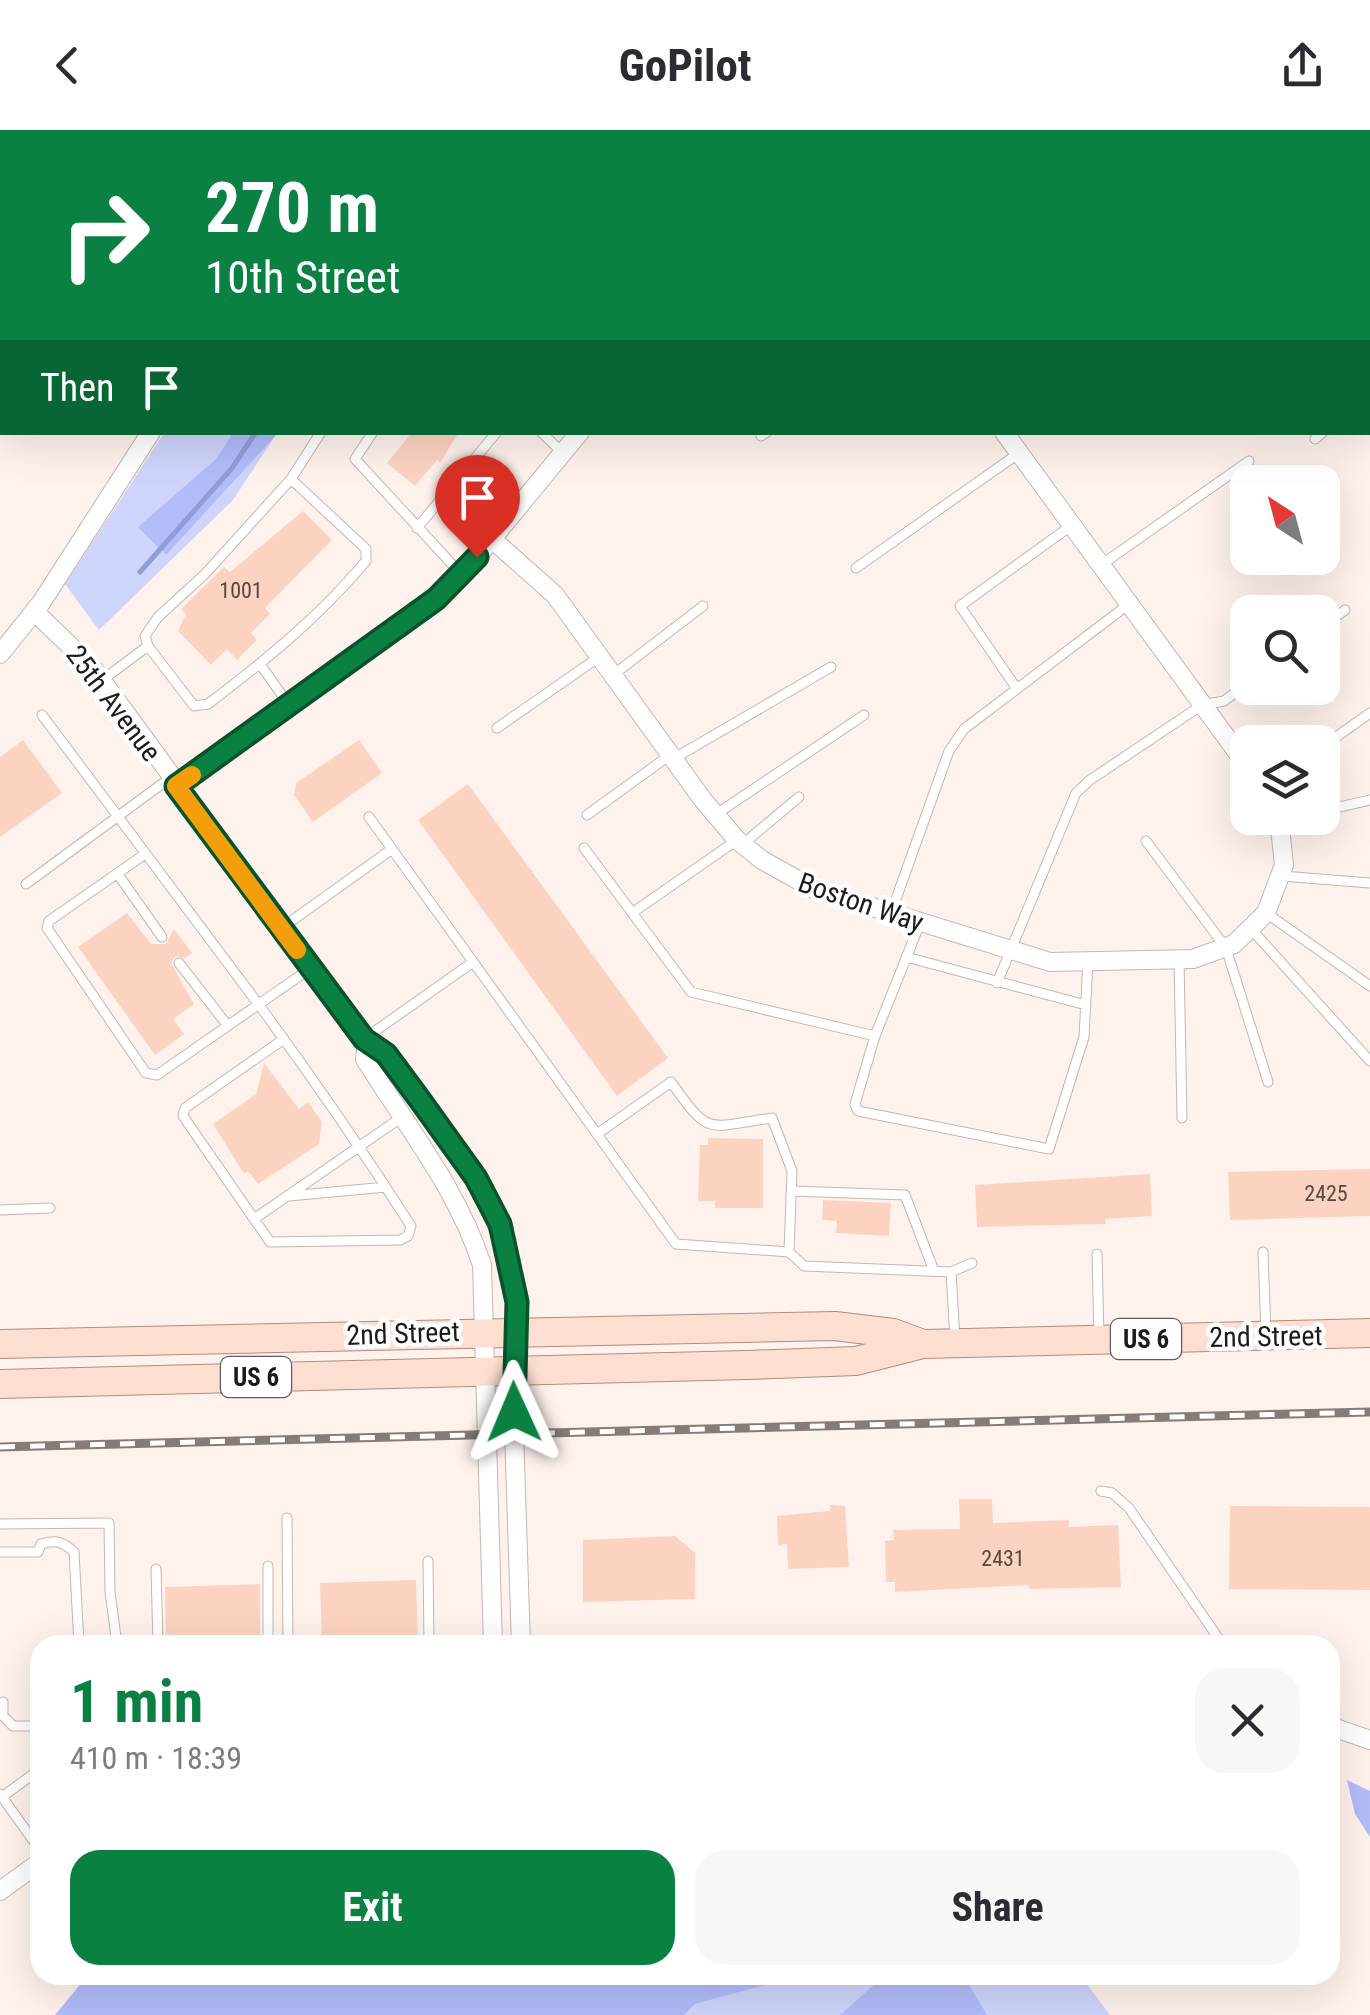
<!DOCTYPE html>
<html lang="en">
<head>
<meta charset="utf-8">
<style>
	:root { --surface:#fff; --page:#f7f7f7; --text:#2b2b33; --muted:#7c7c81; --accent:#0b8043 }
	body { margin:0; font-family:"Roboto Condensed",sans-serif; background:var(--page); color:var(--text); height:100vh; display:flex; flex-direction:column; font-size:38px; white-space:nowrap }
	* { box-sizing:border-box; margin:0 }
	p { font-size:32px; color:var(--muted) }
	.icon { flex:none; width:55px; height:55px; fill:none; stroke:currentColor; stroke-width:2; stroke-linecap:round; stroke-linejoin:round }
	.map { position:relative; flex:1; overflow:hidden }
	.side { position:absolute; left:30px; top:1505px; width:1310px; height:350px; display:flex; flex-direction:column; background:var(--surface); border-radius:30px; box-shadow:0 10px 40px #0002 }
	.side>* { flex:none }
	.hud { position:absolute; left:0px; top:0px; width:1370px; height:305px; box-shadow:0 10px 40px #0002; background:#0b8043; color:#fff; overflow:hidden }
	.needle { width:65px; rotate:324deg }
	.tools { position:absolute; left:1230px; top:335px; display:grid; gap:20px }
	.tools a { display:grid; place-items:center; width:110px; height:110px; border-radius:20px; background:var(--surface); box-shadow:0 10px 40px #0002; font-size:50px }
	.pin { position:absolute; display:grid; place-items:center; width:85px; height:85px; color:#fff; margin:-102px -42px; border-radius:50% 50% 50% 0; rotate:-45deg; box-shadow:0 0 10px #0007 }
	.pin .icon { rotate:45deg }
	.me { position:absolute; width:110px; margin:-55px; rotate:359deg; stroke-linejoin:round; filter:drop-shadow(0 0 8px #0008) }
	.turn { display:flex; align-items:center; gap:35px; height:210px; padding:0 40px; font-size:45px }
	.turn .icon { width:130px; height:130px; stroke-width:2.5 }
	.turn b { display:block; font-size:70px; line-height:85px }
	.then { display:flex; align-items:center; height:95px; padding:0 40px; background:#0003; gap:20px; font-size:38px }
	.round { display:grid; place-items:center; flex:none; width:105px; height:105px; border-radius:30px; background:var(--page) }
	.summary { display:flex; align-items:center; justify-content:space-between; height:170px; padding:0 40px }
	h1 { font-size:60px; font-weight:700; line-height:75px; color:var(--accent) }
	.button { display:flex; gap:20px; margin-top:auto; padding:20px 40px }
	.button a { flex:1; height:115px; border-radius:30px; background:var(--accent); color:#fff; font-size:40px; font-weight:700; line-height:115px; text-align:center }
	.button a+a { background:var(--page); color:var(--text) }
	header { display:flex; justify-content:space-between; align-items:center; height:130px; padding:0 40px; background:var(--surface); font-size:45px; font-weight:700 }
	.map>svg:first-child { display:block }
	.green { fill:#cdd5fb }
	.forest { fill:#b1bcf9 }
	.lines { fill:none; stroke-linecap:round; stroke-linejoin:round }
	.stream { stroke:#929dd8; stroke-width:5 }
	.building { fill:#fcd3c1 }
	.lane-casing { stroke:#c5b6af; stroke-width:11 }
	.street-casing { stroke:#c5b6af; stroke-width:20 }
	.primary-casing { stroke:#af8c7d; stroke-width:30 }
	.lane { stroke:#fff; stroke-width:9 }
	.street { stroke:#fff; stroke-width:18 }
	.primary { stroke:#fddfd2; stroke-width:28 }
	.rail-casing { stroke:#857c78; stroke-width:9 }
	.rail { stroke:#fff; stroke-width:5; stroke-dasharray:15; stroke-linecap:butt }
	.route-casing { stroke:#07532c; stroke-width:25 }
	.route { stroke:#0b8043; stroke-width:18 }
	.slow { stroke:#f59e0b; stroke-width:18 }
	.labels { text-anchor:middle; stroke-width:9; stroke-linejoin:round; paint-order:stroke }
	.number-label { font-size:22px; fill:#564842 }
	.shield { fill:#fff; stroke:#625e5d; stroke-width:2.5 }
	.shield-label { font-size:25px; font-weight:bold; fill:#1f1917 }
	.street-label { font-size:28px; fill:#1f1917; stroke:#fff }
</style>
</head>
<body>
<header><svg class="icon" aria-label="back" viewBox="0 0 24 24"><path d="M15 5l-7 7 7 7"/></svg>GoPilot<svg class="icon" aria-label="share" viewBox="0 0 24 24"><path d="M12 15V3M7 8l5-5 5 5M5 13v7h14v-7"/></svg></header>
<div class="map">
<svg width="1370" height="1885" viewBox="0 0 1370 1885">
	<rect width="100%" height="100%" fill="#fff2ec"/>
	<path class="green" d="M 164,303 L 277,303 L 233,370 L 99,500 L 65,454 Z
		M 110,1845 L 1080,1845 L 1110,1885 L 83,1885 Z"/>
	<path class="forest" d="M 233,303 L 278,303 L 166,425 L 138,397 L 216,329 Z
		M 1347,1650 L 1370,1661 L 1370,1707 L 1355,1684 Z
		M 88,1845 L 164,1845 L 161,1853 L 179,1845 L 801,1845 L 695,1874 L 684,1885 L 55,1885 Z
		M 885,1845 L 963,1845 L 987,1885 L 840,1885 Z"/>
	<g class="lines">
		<path class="stream" d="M 445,2 L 446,0
			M 140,442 L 232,338 L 256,302"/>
	</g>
	<path class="building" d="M 412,302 L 459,302 L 440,333 L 437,330 L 415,356 L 387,333 Z
		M 303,381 L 332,410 L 265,478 L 270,484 L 251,503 L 257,510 L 237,530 L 227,519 L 211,535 L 178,501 L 186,484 L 181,479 L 224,437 L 230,442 Z
		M 23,610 L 62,663 L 0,707 L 0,627 Z
		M 359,610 L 382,643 L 313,692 L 294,665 L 296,653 Z
		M 468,654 L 668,928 L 617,966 L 418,690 Z
		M 127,783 L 151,814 L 166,814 L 174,799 L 192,823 L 185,828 L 175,826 L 171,833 L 194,874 L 173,889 L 184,904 L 155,925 L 78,817 Z
		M 264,933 L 299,979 L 308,972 L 322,992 L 319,1014 L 258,1054 L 248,1041 L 244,1044 L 213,994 L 256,964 Z
		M 708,1008 L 763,1009 L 763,1078 L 715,1078 L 715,1071 L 698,1071 L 700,1015 L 708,1015 Z
		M 1370,1039 L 1370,1086 L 1230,1090 L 1228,1042 Z
		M 1150,1044 L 1152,1086 L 1105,1089 L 1106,1094 L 977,1097 L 975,1055 Z
		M 823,1070 L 891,1073 L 889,1106 L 836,1103 L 837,1091 L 822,1090 Z
		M 959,1369 L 992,1369 L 993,1393 L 1069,1390 L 1069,1397 L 1118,1395 L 1121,1457 L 1029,1459 L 1028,1455 L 895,1462 L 895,1452 L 886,1452 L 885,1411 L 894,1410 L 893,1400 L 960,1399 Z
		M 830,1375 L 845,1376 L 849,1437 L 788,1439 L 787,1414 L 778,1415 L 777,1386 L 830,1381 Z
		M 1230,1376 L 1370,1377 L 1370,1460 L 1229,1459 Z
		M 675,1406 L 695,1423 L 695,1469 L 583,1472 L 583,1410 Z
		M 416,1450 L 418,1509 L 322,1512 L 320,1453 Z
		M 260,1454 L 260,1513 L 166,1515 L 165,1457 Z"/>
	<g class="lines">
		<defs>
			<path id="lane" d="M 77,2 L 79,0
				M 1368,57 L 1370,57
				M 0,75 L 2,72
				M 1368,200 L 1370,209
				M 1368,269 L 1370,266
				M 373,302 L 355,329 L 462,445
				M 541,302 L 563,323
				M 761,306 L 767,302
				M 1315,309 L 1323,302
				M 417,398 L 496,303
				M 1101,435 L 1249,331
				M 856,438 L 1019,323
				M 1322,497 L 1345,480
				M 148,516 L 145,506 L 158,487 L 205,444 L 291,349
				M 260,534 L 289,575
				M 613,545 L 703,476
				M 101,551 L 148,516 L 194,576 L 208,574 C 266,530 319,487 366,431 L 366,419 L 291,349 L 321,302
				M 1017,559 L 960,476 L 1072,395
				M 42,585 L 259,875 C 312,947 363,1021 411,1096 L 408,1106 L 400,1110 L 270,1112 L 183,986 L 185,978 L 284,909
				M 497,598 L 599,527
				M 1322,617 L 1370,583
				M 673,629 L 831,537
				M 1322,681 L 1370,670
				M 587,685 L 670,625
				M 715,685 L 864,585
				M 369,687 L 676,1114 L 789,1122 L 804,1136 L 951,1142 L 972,1133
				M 1146,711 L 1226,818 L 1268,952
				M 743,714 L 799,667
				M 584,718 L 691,862 L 875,906
				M 145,724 L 49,791 L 47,798 L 146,943 L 157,945 L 311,838
				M 117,743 L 162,807
				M 1282,746 L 1370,753
				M 26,754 L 170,648
				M 632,783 L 737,710
				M 891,783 L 949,621 L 964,599 L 1129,474
				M 1266,783 L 1370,856
				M 920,793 L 875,906 L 855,974 L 858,981 L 1049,1019 L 1084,907 L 1088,831
				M 283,797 L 392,719
				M 1252,800 L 1370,931
				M 906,827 L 1086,875
				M 1179,829 L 1182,988
				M 179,833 L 228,896
				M 997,853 L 1076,663 L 1090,650 L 1202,575 L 1224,571 L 1248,553
				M 364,909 L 473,832
				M 597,1004 L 671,952 C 711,1008 706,997 772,988 L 792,1041 L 789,1122
				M 793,1061 L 905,1065 L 934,1141
				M 289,1066 L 386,1057
				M 0,1080 L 50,1078
				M 254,1089 L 402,987
				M 1263,1122 L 1266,1204
				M 1097,1124 L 1099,1207
				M 951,1142 L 955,1210
				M 1101,1361 L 1112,1363 L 1129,1378 L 1223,1515
				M 287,1388 L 288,1515
				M 0,1394 L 109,1393 L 110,1462 L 117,1515
				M 0,1422 L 38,1422 L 41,1414 C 56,1409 63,1412 74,1422 L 79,1515
				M 428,1431 L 429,1515
				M 268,1436 L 268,1515
				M 156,1439 L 158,1515
				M 3,1572 L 3,1586 L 13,1596 L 40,1596
				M 0,1664 L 40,1720
				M 2,1667 L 40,1639"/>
			<path id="street" d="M 740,0 L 743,2
				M 342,2 L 344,0
				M 958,2 L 962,0
				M 1368,127 L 1370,126
				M 1004,302 L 1248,637
				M 492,409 L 555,465 L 703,670 L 737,710 L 762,730 L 814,759 L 1050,832 L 1193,829 L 1234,814 L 1266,783 L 1284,735 L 1279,688
				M 34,481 L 92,537 L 364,909 C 371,916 381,920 388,927 C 405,946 419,969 434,990 C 492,1070 530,1138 512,1240 L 521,1515
				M 0,524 L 41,473 L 151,302
				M 176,656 L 436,469 L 458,450 L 580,302
				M 367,913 L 365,929 C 407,997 457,1058 482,1135 L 493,1515
				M 1330,1596 L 1370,1610
				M 0,1761 L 40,1732"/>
			<path id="primary" d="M 0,1214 L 835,1196 L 893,1203 L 923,1214
				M 0,1254 L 747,1235 L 856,1231 L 923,1214 L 1370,1203"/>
		</defs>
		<use href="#lane" class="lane-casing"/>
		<use href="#street" class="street-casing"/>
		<use href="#primary" class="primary-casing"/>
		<use href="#lane" class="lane"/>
		<use href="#street" class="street"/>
		<use href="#primary" class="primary"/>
		<defs>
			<path id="rail" d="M 0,1317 L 1370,1282"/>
		</defs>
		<use href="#rail" class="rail-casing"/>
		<use href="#rail" class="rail"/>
	</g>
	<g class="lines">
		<defs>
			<path id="route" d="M 477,427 L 436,469 L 176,656 L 364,909 L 386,924 L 420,970 L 476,1048 L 500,1094 L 517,1172 L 514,1282"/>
		</defs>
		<use href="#route" class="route-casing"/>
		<use href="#route" class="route"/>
		<path class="slow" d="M 192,645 L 176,656 L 297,820"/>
	</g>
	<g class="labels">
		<g class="number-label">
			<text x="241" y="468">1001</text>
			<text x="1326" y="1071">2425</text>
			<text x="1003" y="1436">2431</text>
		</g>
		<g class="shield">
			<rect x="1111" y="1189" width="70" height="40" rx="8"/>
			<rect x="221" y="1227" width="70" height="40" rx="8"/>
		</g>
		<g class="shield-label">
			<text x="1146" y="1218">US 6</text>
			<text x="256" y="1256">US 6</text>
		</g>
		<g class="street-label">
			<text transform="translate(114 573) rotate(53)" y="10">25th Avenue</text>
			<text transform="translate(861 772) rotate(19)" y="10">Boston Way</text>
			<text transform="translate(403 1203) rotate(-2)" y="10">2nd Street</text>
			<text transform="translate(1266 1206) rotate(-1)" y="10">2nd Street</text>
		</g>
	</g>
</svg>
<div class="tools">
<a><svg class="needle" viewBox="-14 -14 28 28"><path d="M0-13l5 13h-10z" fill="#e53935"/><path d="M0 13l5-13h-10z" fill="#7c7c81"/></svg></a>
<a><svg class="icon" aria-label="search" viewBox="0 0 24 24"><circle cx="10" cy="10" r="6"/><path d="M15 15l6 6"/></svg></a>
<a><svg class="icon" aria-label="layers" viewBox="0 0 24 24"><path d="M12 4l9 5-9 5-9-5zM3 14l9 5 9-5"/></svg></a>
</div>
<div class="pin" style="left:477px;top:427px;background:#d93025"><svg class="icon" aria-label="arrive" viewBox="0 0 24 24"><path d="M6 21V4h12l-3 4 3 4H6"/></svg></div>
<svg class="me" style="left:514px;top:1282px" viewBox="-20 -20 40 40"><path d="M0-17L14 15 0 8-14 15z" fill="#0b8043" stroke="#fff" stroke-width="4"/></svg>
<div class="hud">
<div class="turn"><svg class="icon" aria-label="right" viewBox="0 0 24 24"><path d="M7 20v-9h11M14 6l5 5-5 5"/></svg><div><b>270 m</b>10th Street</div></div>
<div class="then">Then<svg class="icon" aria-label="arrive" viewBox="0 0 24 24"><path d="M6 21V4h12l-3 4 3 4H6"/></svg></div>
</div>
<section class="side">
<div class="summary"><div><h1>1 min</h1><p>410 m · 18:39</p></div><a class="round"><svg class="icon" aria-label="close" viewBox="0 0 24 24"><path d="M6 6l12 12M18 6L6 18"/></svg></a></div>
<div class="button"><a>Exit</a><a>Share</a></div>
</section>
</div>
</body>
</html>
